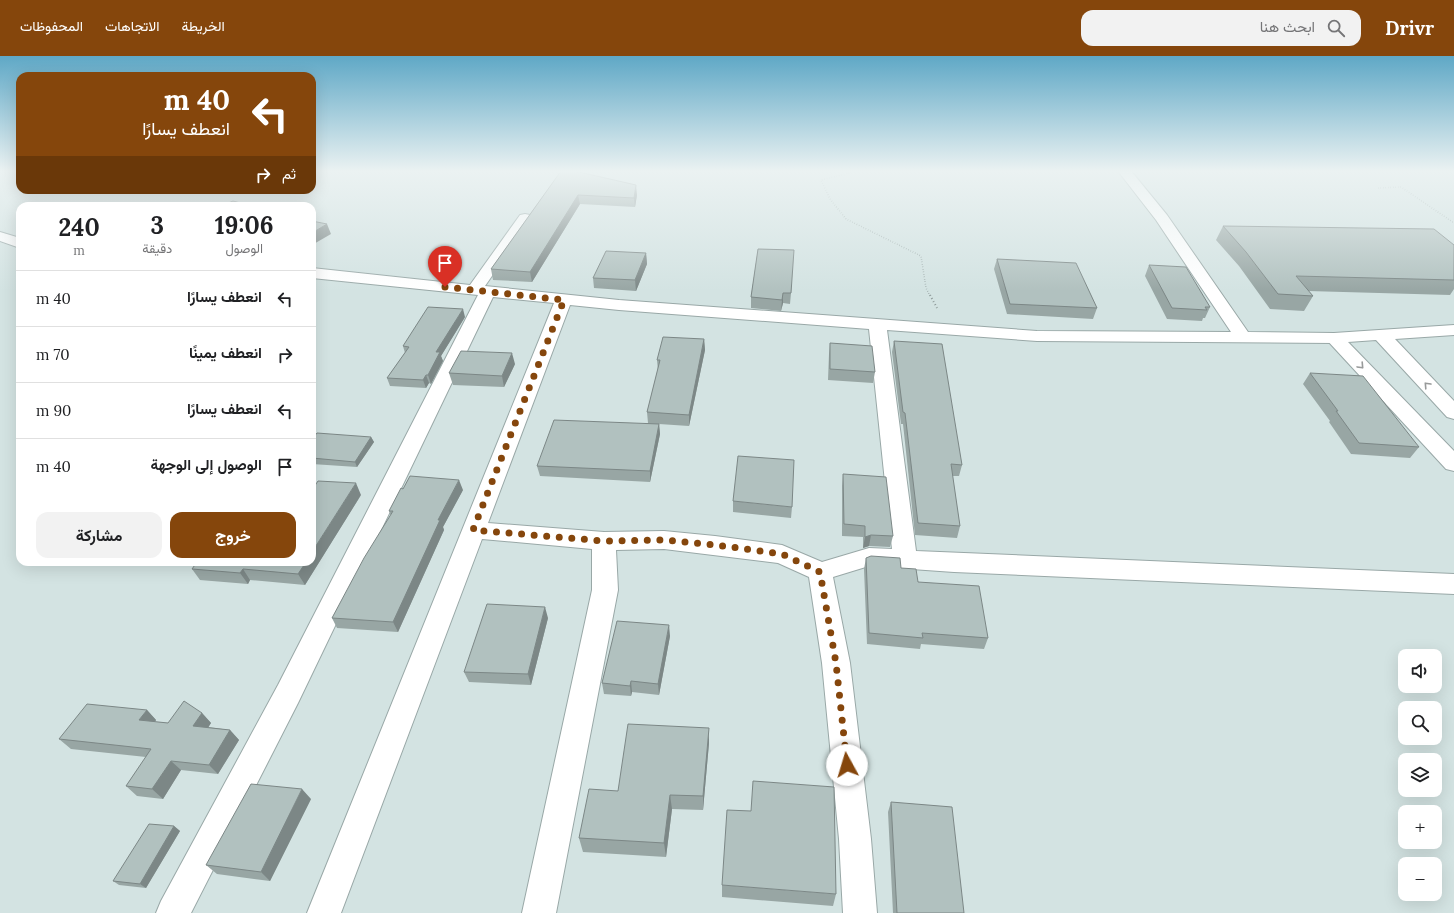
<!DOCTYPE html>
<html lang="ar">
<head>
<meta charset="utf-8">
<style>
	:root { --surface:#fff; --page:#f2f2f2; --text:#202124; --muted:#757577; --line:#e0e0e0; --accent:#85460c }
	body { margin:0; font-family:Lora,Vazirmatn,serif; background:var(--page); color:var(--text); direction:rtl; height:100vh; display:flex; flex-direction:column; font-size:15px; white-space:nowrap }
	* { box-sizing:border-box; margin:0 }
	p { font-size:13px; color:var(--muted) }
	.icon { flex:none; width:22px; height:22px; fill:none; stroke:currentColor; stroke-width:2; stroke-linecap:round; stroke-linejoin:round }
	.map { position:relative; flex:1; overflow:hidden; direction:ltr }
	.side { position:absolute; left:16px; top:146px; width:300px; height:364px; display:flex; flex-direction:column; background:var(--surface); border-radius:12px; box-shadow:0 4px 16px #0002; direction:rtl }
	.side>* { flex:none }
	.guide { position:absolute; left:16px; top:16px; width:300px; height:122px; border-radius:12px; box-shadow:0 4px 16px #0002; direction:rtl; background:#85460c; color:#fff; overflow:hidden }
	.fabs { position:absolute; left:1398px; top:593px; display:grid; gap:8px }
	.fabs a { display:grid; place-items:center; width:44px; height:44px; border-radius:8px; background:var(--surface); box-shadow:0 4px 16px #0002; font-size:20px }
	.pin { position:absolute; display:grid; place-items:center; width:34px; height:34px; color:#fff; margin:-41px -17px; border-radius:50% 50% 50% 0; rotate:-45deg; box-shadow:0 0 4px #0007 }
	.pin .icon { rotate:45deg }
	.me { position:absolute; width:44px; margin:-22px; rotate:354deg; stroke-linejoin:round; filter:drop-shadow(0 0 3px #0008) }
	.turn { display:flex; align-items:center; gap:14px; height:84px; padding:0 20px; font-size:18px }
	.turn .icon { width:52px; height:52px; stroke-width:2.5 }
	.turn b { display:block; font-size:28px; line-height:34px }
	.then { display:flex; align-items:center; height:38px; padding:0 20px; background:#0003; gap:8px; font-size:15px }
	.eta { display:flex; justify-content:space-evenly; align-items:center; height:68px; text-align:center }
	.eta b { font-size:24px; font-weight:700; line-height:28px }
	.primary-button { display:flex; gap:8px; margin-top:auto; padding:8px 20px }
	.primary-button a { flex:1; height:46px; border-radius:12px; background:var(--accent); color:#fff; font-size:16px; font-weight:700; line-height:46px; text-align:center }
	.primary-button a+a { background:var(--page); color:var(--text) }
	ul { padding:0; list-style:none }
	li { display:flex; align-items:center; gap:12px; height:56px; padding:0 20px; border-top:1px solid var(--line) }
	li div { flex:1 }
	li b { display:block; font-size:15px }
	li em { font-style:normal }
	header { display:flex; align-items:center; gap:24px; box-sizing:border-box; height:56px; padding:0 20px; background:var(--accent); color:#fff }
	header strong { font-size:19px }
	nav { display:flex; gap:22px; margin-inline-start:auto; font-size:14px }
	.search { width:280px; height:36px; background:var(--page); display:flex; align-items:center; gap:10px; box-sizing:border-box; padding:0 14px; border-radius:12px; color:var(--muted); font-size:15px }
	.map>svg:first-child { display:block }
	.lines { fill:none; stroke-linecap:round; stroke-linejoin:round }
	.minor-casing { stroke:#99a8a7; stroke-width:2 }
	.tertiary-casing { stroke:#99a8a7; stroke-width:2 }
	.path-far1 { stroke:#8e9a99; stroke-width:1.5; stroke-dasharray:0.5 2; stroke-linecap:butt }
	.path { stroke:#8e9a99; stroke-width:2; stroke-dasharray:1 2.5; stroke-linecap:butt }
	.minor { fill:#fff; fill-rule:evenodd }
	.tertiary { fill:#fff; fill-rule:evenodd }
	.wall { fill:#98a6a4 }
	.shaded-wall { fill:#7c8786 }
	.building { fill:#b1c1bf; stroke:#7c8786 }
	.oneway { stroke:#989a9a }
	.route { stroke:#85460c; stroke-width:7; stroke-dasharray:0 12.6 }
</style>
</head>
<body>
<header>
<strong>Drivr</strong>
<div class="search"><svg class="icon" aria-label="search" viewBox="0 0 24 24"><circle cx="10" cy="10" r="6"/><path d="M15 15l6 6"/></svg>ابحث هنا</div>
<nav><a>الخريطة</a><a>الاتجاهات</a><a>المحفوظات</a></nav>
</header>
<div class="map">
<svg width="1454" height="857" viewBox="0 0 1454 857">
	<rect width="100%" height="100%" fill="#d3e3e2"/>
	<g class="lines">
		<defs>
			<path id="minor" d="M 1118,115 L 1131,115 L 1167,159 L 1248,276 L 1334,277 L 1340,278 L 1343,282 L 1340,286 L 1334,287 L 1037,285 L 887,274 L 916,495 L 1454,518 L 1454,538 L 954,516 L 869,510 L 833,521 L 850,607 L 871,783 L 877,857 L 843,857 L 839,783 L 822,607 L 809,521 L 778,507 L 664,493 L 616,494 L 618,534 L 556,857 L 522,857 L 592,534 L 592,493 L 482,483 L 341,857 L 307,857 L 554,247 L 493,241 L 298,647 L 191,857 L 156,857 L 161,845 L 278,629 L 478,239 L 312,222 L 312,212 L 470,229 L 520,159 L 525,158 L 530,159 L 532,162 L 485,230 L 619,244 L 1037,275 L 1231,276 L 1156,164 ZM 570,249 L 619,254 L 869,273 L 892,493 L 869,492 L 822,506 L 782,489 L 715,480 L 664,475 L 604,476 L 488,467 Z
				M 0,176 L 20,182 L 20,192 L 0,185 Z"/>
			<path id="tertiary" d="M 1454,269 L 1454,279 L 1395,283 L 1454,345 L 1454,363 L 1447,361 L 1376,284 L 1348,286 L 1454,395 L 1454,415 L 1446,413 L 1325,282 L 1328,278 L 1334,277 Z"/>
		</defs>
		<use href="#minor" class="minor-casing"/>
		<use href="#tertiary" class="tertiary-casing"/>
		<path class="path-far1" d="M 854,116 L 821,124 L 830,143 L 846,163 L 921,200 L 926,232 L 930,240
			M 1378,132 L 1401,131 L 1454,167"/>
		<path class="path" d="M 930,239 L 937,252"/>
		<use href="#minor" class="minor"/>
		<use href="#tertiary" class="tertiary"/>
	</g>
	<path class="wall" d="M 561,115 L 637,139 L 635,151 L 580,148 L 532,226 L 493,224 L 491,213 Z
		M 1223,170 L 1454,189 L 1454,233 L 1450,239 L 1308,235 L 1313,240 L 1304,255 L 1270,253 L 1239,210 L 1216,184 Z
		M 758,193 L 791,237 L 790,248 L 783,247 L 781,255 L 751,252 L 751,241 Z
		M 646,197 L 647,208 L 636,235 L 594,232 L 593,222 Z
		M 997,203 L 1097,252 L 1093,263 L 1007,258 L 994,213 Z
		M 1149,209 L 1210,251 L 1205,262 L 1203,262 L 1202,265 L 1167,263 L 1145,220 Z
		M 465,261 L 441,300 L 443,305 L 431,328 L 429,327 L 426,332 L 390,330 L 387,322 L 405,297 L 403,290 Z
		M 704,283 L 705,294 L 689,370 L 659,368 L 660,378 L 650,426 L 540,420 L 537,410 L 648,367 L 647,356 L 658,315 L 657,304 Z
		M 894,285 L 962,409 L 959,420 L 952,420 L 960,470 L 957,482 L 915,479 L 903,368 L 901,368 L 892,296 Z
		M 830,287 L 875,316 L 873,327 L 828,324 L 829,298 Z
		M 515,308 L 504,331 L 453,329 L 449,317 Z
		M 1310,317 L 1419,391 L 1410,402 L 1351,398 L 1329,366 L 1330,365 L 1303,328 Z
		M 371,381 L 374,386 L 357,411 L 312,408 L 312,383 Z
		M 843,418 L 893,480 L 890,491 L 869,490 L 863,492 L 863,481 L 842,480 L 842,430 Z
		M 463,434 L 443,471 L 444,474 L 398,576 L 337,572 L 332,562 L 391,460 L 389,455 Z
		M 361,439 L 305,529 L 250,524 L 248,528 L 200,524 L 192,513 L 312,506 Z
		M 733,445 L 792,451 L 791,462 L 733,456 Z
		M 866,502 L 901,512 L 988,582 L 984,593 L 921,588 L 920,593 L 867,588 L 864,513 Z
		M 548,562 L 531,629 L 469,626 L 464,616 Z
		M 670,580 L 659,639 L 632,636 L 631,640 L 604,638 L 602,627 Z
		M 147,654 L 156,664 L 155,666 L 168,667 L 202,657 L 211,667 L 208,671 L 230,674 L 239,684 L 218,718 L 181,714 L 163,743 L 137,740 L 126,730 L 146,701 L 71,693 L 59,683 Z
		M 709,687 L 703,754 L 672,753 L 666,801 L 583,796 L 579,782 L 618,735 Z
		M 311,743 L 270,825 L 217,818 L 206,809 Z
		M 891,746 L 964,857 L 893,857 L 888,756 Z
		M 174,770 L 180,775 L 146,832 L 119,829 L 113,825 Z
		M 722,829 L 836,838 L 833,850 L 722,841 Z"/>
	<path class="shaded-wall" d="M 636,129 L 637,139 L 635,151 L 634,142 Z
		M 578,139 L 580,148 L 532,226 L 530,216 Z
		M 327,168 L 331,178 L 312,189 L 312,177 Z
		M 646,197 L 647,208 L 636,235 L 635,224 Z
		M 783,237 L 783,247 L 781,255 L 782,244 Z
		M 463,253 L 465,261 L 441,300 L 443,305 L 431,328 L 428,319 L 436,296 Z
		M 704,283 L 705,294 L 689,370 L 689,359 Z
		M 512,297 L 515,308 L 504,331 L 502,320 Z
		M 426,319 L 429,327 L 426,332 L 423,324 Z
		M 659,368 L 660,378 L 650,426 L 650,415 Z
		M 371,381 L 374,386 L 357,411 L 355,406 Z
		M 459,424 L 463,434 L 443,471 L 444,474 L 398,576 L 393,566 L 438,464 Z
		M 356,427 L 361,439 L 305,529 L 298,518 L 306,506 L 312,506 L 312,496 Z
		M 871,479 L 869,490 L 863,492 L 865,481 Z
		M 243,513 L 250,524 L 248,528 L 240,517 Z
		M 545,551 L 548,562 L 531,629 L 528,618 Z
		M 669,569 L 670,580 L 659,639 L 658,628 Z
		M 631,625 L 632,636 L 631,640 L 630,630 Z
		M 147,654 L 156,664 L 149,674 L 139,664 Z
		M 202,657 L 211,667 L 203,680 L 193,670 Z
		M 709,672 L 709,687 L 703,754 L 703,740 Z
		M 230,674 L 239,684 L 218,718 L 209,709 Z
		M 171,705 L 181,714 L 163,743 L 152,733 Z
		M 302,733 L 311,743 L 270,825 L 261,816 Z
		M 670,739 L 672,753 L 666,801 L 664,787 Z
		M 174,770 L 180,775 L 146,832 L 140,828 Z"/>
	<path class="building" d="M 561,115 L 579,116 L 636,129 L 634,142 L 578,139 L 530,216 L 491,213 Z
		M 233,145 L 252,150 L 221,150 Z
		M 312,165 L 327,168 L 312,177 Z
		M 1223,170 L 1434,173 L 1454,189 L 1454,224 L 1296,220 L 1313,240 L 1278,238 L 1246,196 Z
		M 758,193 L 794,194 L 791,237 L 783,237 L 782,244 L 751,241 Z
		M 606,195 L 646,197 L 635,224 L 593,222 Z
		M 997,203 L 1076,207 L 1097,252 L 1010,248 Z
		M 1149,209 L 1186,211 L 1210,251 L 1205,251 L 1207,254 L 1172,252 Z
		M 428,251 L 463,253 L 436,296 L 440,296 L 428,319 L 426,319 L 423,324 L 387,322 L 409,291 L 403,290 Z
		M 663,281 L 704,283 L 689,359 L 647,356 L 660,304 L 657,304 Z
		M 894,285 L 942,288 L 962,409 L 951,408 L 960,470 L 918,467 L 905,357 L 903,356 Z
		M 830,287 L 872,290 L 875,316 L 830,313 Z
		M 461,295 L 512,297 L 502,320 L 449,317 Z
		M 1310,317 L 1363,320 L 1419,391 L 1359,387 L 1336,355 L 1338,355 Z
		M 554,364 L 659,368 L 650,415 L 537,410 Z
		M 317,377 L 371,381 L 355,406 L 312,402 L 312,383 Z
		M 738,400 L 794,404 L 792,451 L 733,445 Z
		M 843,418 L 886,421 L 893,480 L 871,479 L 865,481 L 865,470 L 844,468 Z
		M 410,420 L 459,424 L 438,464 L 440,464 L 393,566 L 332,562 L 364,502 L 393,455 L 389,455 L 401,432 L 403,433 Z
		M 318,425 L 356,427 L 312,496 L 312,434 Z
		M 871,500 L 900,502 L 901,512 L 916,513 L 918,526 L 979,530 L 988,582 L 922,577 L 923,582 L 869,577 L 866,502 Z
		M 197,506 L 306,506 L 298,518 L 243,513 L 240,517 L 192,513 Z
		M 487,548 L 545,551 L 528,618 L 464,616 Z
		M 617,565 L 669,569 L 658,628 L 631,625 L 630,630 L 602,627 Z
		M 184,645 L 202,657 L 193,670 L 230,674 L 209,709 L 171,705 L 152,733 L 126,730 L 151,693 L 59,683 L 87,648 L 147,654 L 139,664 L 168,667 Z
		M 628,668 L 709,672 L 703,740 L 670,739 L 664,787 L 579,782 L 589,733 L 618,735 Z
		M 753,725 L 834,731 L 836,838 L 722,829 L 727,754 L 751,755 Z
		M 251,728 L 302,733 L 261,816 L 206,809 Z
		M 891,746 L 952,751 L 964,857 L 897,857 Z
		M 149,768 L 174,770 L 140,828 L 113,825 Z"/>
	<defs><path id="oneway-chevron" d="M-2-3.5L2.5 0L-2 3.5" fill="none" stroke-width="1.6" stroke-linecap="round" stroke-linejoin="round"/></defs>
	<g class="oneway">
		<use href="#oneway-chevron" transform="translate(1361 310) rotate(47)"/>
		<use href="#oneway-chevron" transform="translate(1427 329) rotate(-133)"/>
	</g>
	<linearGradient id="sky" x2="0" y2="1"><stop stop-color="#5fa8c6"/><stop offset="0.49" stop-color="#ebf2f2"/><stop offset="1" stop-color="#ebf2f2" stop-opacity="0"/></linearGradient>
	<rect width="1454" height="235" fill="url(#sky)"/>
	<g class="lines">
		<path class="route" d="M 445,231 L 564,244 L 473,474 L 604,485 L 664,484 L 716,489 L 782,498 L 820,516 L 836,607 L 847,709"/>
	</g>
</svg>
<div class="fabs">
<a><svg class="icon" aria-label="sound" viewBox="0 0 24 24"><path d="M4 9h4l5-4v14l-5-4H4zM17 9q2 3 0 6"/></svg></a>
<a><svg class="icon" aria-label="search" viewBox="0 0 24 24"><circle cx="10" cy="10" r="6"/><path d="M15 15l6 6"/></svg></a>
<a><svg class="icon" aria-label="layers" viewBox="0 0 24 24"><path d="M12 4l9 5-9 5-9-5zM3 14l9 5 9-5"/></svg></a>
<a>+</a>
<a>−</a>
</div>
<div class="pin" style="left:445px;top:231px;background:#d93025"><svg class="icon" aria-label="arrive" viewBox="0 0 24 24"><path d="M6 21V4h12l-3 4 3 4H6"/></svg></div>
<svg class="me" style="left:847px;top:709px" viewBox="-20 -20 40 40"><circle r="19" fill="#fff"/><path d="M0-13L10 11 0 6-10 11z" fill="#85460c"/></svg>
<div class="guide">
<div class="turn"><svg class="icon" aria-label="left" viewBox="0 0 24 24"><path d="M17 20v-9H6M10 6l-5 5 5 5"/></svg><div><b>40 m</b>انعطف يسارًا</div></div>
<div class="then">ثم<svg class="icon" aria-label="right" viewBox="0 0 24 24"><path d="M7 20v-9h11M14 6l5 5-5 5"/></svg></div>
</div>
<section class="side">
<div class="eta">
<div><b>19:06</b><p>الوصول</p></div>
<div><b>3</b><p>دقيقة</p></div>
<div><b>240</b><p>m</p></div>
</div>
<ul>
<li><svg class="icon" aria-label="left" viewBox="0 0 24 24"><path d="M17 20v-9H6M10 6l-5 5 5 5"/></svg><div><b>انعطف يسارًا</b></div><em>40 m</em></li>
<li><svg class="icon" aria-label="right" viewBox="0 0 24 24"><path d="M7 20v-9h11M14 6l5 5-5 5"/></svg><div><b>انعطف يمينًا</b></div><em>70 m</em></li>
<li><svg class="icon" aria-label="left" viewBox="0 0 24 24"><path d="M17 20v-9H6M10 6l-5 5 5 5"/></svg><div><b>انعطف يسارًا</b></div><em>90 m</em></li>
<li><svg class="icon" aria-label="arrive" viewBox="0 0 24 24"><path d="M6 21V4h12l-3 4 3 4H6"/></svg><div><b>الوصول إلى الوجهة</b></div><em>40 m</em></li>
</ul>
<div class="primary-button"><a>خروج</a><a>مشاركة</a></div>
</section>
</div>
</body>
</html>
